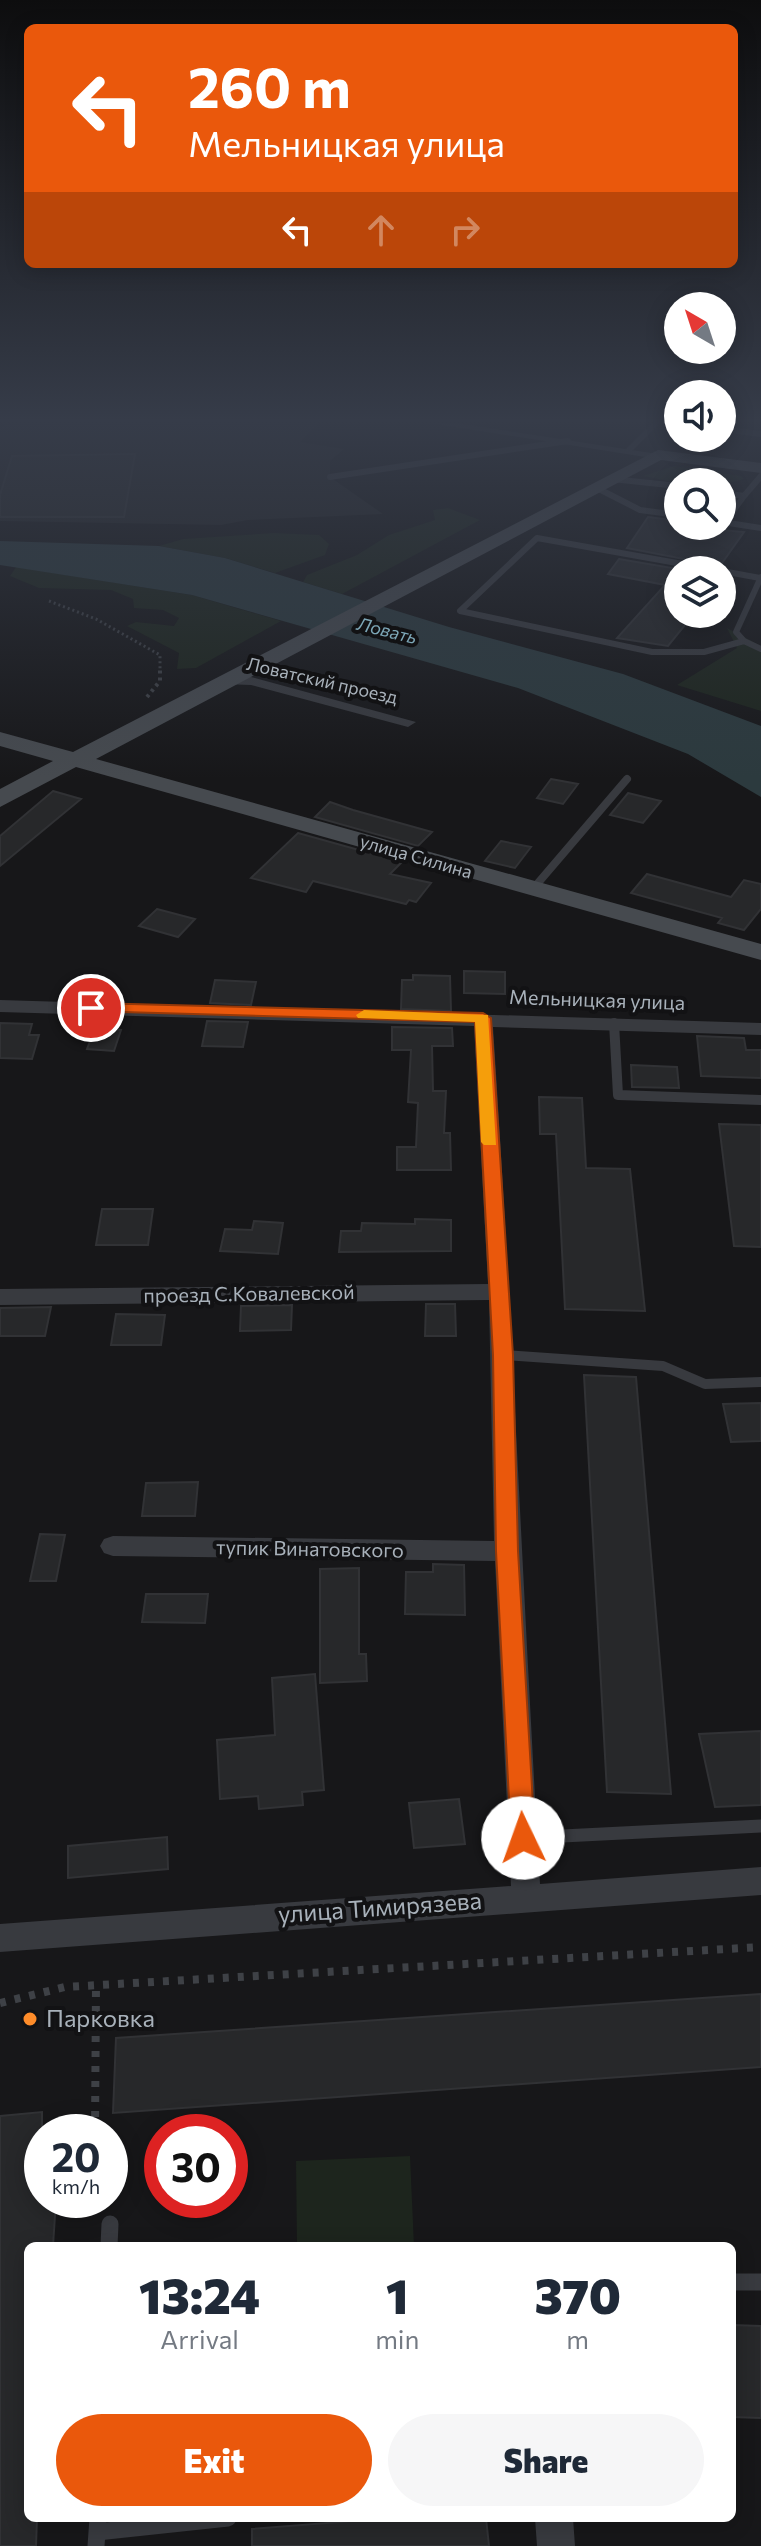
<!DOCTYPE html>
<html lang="en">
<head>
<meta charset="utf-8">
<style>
	:root { --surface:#fff; --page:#f6f6f7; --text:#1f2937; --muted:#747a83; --accent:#ea580c }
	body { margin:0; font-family:Commissioner,sans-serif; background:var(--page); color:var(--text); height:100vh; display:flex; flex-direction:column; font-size:30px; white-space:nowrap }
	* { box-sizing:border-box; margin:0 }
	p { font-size:26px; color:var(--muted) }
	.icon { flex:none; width:44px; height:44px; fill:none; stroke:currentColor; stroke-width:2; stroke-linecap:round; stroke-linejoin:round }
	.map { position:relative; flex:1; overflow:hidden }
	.panel { position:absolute; left:24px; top:2242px; width:712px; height:280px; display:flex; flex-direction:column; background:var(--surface); border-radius:12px; box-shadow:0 4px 20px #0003 }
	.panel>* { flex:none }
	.banner { position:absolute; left:24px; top:24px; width:714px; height:244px; border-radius:12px; box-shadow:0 4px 20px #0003; background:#ea580c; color:#fff; overflow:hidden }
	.needle { width:52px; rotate:321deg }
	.tools { position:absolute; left:664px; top:292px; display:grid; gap:16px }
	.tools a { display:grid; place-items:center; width:72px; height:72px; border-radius:50%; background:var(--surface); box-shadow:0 4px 20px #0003; font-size:40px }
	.speed { position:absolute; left:24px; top:2114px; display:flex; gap:16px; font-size:40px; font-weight:700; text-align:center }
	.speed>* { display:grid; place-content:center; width:104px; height:104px; border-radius:50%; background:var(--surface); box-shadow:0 4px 20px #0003; line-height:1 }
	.speed small { font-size:20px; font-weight:400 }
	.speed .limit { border:12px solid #d22; background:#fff; color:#111 }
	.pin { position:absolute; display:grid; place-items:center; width:68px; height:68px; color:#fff; margin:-34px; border:4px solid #fff; border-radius:50%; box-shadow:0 2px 8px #0007 }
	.me { position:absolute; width:88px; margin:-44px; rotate:357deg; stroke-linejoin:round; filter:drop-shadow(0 0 6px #0008) }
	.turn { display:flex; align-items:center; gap:28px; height:168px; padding:0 32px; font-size:36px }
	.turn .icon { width:104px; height:104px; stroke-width:2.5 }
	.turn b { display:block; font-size:56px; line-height:68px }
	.lanes { display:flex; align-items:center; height:76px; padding:0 32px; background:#0003; justify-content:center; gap:40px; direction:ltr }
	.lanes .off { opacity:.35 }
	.eta { display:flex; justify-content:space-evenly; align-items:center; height:136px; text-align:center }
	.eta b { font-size:48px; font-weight:800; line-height:56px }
	.action { display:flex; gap:16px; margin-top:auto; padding:16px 32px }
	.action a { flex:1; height:92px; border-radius:48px; background:var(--accent); color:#fff; font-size:32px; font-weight:800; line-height:92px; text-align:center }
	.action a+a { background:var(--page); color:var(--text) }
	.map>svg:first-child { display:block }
	.built { fill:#232426 }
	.green { fill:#1d251d }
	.water { fill:#2c3a3e }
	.building { fill:#27282a; stroke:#313235; stroke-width:2 }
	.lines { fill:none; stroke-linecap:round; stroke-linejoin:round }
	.path-far2 { stroke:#3e4146; stroke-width:3; stroke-dasharray:2 3; stroke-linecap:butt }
	.path-far1 { stroke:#3e4146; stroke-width:4; stroke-dasharray:3 4; stroke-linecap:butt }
	.path { stroke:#3e4146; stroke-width:8; stroke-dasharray:6 9; stroke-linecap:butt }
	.lane-far4 { stroke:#383a3f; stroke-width:6 }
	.lane-far3 { stroke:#383a3f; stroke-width:8 }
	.lane-far2 { stroke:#383a3f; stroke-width:10 }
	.lane-far1 { stroke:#383a3f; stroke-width:13 }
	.lane { stroke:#383a3f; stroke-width:17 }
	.street { fill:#383a3f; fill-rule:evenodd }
	.secondary { fill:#464a4f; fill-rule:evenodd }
	.route { fill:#ea580c; stroke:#983908; stroke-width:2 }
	.slow { fill:#f59e0b }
	.poi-dot { fill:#fe8c2a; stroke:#121214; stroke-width:3 }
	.labels { text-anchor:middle; stroke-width:8; stroke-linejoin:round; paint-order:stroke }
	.far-water-label { font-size:18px; font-style:italic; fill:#7da7b7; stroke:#121214 }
	.far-street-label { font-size:18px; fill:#a8b1ba; stroke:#121214 }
	.street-label { font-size:20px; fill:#a8b1ba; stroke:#121214 }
	.near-street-label { font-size:24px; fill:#a8b1ba; stroke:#121214 }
	.near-poi-label { font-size:24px; fill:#a8b1ba; stroke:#121214; text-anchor:start }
</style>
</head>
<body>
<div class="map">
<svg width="761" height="2546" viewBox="0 0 761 2546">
	<rect width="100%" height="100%" fill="#171719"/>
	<path class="built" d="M 18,423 L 319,423 L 300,442 L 344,449 L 330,461 L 330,477 L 383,514 L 248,520 L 221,525 L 0,521 L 0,426 Z"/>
	<path class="green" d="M 674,466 L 741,476 L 744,479 L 722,485 L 722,482 L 678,483 L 643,476 Z
		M 448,508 L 480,520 L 342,594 L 303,582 L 307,575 L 357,555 L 389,535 L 435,520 L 433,510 Z
		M 274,533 L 319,535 L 329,544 L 325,555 L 275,573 L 225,558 L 159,546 L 183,539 Z
		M 16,567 L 192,595 L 281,621 L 196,668 L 177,669 L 179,653 L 127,626 L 136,622 L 174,626 L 179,618 L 163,610 L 134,608 L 133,599 L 111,590 L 39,588 L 10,576 Z
		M 727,628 L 761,646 L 761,711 L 677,685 L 737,648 Z
		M 410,2156 L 414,2246 L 297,2246 L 296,2161 Z"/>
	<path class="water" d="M 0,541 L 159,546 L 225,558 L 449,627 L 623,674 L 761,726 L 761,797 L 688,754 L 518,688 L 192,595 L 0,565 Z"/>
	<path class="building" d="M 135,454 L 124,517 L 0,517 L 0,495 L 12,456 Z
		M 648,517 L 678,521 L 678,526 L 744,532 L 720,566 L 627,548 Z
		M 619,559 L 678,569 L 678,614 L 694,614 L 668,646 L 617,638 L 665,585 L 608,574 Z
		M 551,779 L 578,784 L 563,804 L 537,798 Z
		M 53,791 L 81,799 L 0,866 L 0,836 Z
		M 628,793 L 661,801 L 643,823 L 610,815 Z
		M 330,802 L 353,810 L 432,832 L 418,846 L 315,817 Z
		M 298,833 L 402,862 L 390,874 L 431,883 L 416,902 L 409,900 L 406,904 L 313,881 L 306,892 L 251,878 Z
		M 501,841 L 531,847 L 515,868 L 485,861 Z
		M 647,874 L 731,897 L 744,880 L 761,884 L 761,909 L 744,930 L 718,923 L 722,918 L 631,893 Z
		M 157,909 L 195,919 L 178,937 L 139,926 Z
		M 464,971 L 505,972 L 505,994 L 464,993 Z
		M 413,975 L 450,976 L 451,1011 L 401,1009 L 402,980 L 413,980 Z
		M 215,980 L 256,982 L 251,1005 L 210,1003 Z
		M 207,1021 L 248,1022 L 243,1047 L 202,1046 Z
		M 0,1023 L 32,1024 L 29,1035 L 39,1035 L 32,1059 L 0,1058 Z
		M 392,1027 L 452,1028 L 453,1046 L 432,1046 L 433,1091 L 446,1091 L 444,1133 L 450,1133 L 451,1170 L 397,1170 L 397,1147 L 416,1147 L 418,1103 L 408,1102 L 411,1050 L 392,1050 Z
		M 95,1028 L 121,1030 L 114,1051 L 87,1049 Z
		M 697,1036 L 744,1038 L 746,1050 L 761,1050 L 761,1078 L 701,1076 Z
		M 631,1065 L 677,1067 L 679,1088 L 632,1087 Z
		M 539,1097 L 582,1098 L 586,1168 L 630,1169 L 645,1311 L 565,1309 L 556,1134 L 540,1134 Z
		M 719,1124 L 761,1125 L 761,1247 L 734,1246 Z
		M 102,1209 L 153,1209 L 148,1245 L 96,1245 Z
		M 415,1219 L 451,1220 L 451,1251 L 339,1252 L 341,1231 L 361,1231 L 362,1223 L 415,1224 Z
		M 254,1221 L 283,1223 L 278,1254 L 220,1251 L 225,1229 L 252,1230 Z
		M 426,1304 L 455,1304 L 456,1336 L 425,1336 Z
		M 292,1305 L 291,1330 L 240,1331 L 241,1306 Z
		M 51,1307 L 45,1336 L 0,1336 L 0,1308 Z
		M 116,1314 L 165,1315 L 161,1345 L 111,1345 Z
		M 584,1375 L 636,1377 L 671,1794 L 607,1792 Z
		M 761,1403 L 761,1441 L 731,1442 L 723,1404 Z
		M 198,1482 L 195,1516 L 142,1516 L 146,1483 Z
		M 40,1534 L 65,1535 L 56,1581 L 30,1581 Z
		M 433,1564 L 464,1565 L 465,1615 L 405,1614 L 406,1572 L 433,1572 Z
		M 359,1568 L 359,1654 L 366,1654 L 367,1681 L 320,1683 L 320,1569 Z
		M 146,1594 L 208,1594 L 205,1623 L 142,1622 Z
		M 315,1674 L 324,1790 L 302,1792 L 303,1805 L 259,1809 L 258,1796 L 220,1799 L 217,1740 L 275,1735 L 272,1678 Z
		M 761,1731 L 761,1805 L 715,1807 L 699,1734 Z
		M 459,1799 L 465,1844 L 414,1848 L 409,1803 Z
		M 167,1837 L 168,1869 L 68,1878 L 68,1846 Z
		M 761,1994 L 761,2067 L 113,2113 L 116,2038 Z
		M 42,2112 L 42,2200 L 56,2200 L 53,2246 L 28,2246 L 28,2518 L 37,2518 L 36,2546 L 0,2546 L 0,2116 Z
		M 732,2325 L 761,2326 L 761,2418 L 732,2417 Z
		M 391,2518 L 486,2518 L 489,2546 L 252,2546 L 252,2529 Z"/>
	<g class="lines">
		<path class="path-far2" d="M 49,601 L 96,619 L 160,655 L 160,671"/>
		<path class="path-far1" d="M 147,697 L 160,681 L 160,669"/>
		<path class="path" d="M 0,2003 L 65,1987 L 761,1947
			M 95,2132 L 96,1986"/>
		<path class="lane-far4" d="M 722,429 L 761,434
			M 629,450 L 656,423
			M 330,477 L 568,441
			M 612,479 L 678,486
			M 595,487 L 640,510 L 678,515
			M 722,493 L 744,496 L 761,476
			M 722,522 L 761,528
			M 725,522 L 744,496
			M 716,570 L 537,538 L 460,611 L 652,652 L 704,652 L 744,641
			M 722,571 L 760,578
			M 761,577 L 736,632 L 744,641 L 761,649"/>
		<path class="lane-far3" d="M 532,890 L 627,779"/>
		<path class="lane-far2" d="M 614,1023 L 618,1095 L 761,1100
			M 503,1355 L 663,1366 L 705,1384 L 761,1382"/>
		<path class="lane-far1" d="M 523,1838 L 761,1826"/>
		<path class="lane" d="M 109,2246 L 110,2224
			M 732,2282 L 761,2282
			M 97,2532 L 228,2518
			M 96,2546 L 98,2518"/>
		<path class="street" d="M 430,423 L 457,423 L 664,455 L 658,459 Z
			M 227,677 L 251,677 L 416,722 L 408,727 L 251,685 L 222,684 L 220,681 Z
			M 0,1000 L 761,1023 L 761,1035 L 493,1027 C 512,1312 523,1598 540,1884 L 761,1867 L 761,1895 L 0,1952 L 0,1924 L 511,1886 L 495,1561 L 113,1556 L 104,1553 L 100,1546 L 104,1539 L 113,1536 L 494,1541 L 489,1300 L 0,1305 L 0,1289 L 488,1284 L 474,1026 L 0,1012 Z
			M 535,2518 L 573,2518 L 575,2546 L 537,2546 Z"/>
		<path class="secondary" d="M 658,450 L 761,463 L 761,473 L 661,460 L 96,759 L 761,944 L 761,960 L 76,767 L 0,807 L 0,789 L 53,761 L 0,746 L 0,732 L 73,752 Z"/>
	</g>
	<linearGradient id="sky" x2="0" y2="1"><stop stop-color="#0d0d0e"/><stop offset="0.54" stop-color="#363c49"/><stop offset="1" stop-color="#363c49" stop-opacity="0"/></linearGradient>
	<rect width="761" height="779" fill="url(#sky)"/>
	<path class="route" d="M 91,1003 L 483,1013 L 491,1018 L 513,1355 L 518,1551 L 535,1838 L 531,1846 L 523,1849 L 514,1846 L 511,1838 L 496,1551 L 493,1355 L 475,1022 L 86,1011 L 83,1008 Z"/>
	<path class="slow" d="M 364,1010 L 488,1015 L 496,1145 L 484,1145 L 481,1142 L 475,1022 L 358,1018 L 356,1015 Z"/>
	<circle class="poi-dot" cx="30" cy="2019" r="8"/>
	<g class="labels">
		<g class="far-water-label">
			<text transform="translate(387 631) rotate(14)" y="6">Ловать</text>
		</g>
		<g class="far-street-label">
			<text transform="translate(322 681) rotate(13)" y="6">Ловатский проезд</text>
			<text transform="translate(416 857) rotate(16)" y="6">улица Силина</text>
		</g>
		<g class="street-label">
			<text transform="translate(597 1000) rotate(2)" y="7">Мельницкая улица</text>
			<text transform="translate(249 1294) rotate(-1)" y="7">проезд С.Ковалевской</text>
			<text transform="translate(310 1549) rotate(1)" y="7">тупик Винатовского</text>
		</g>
		<g class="near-street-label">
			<text transform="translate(380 1908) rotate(-4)" y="8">улица Тимирязева</text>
		</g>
		<g class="near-poi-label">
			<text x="46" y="2027">Парковка</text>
		</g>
	</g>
</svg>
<div class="tools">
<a><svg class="needle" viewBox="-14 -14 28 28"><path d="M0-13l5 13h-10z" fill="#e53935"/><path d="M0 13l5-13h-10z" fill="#747a83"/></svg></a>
<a><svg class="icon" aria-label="sound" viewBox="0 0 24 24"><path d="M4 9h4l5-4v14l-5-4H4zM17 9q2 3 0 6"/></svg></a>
<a><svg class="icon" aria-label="search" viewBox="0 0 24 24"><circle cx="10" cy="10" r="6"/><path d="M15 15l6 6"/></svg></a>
<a><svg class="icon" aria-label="layers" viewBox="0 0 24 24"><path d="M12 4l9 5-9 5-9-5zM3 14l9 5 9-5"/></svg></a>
</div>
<div class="speed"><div>20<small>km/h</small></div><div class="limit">30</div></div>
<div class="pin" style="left:91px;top:1008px;background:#d93025"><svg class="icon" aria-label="arrive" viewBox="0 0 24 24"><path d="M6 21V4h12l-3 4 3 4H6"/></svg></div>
<svg class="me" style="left:523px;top:1838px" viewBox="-20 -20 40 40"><circle r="19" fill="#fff"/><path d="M0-13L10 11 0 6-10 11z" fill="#ea580c"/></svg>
<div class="banner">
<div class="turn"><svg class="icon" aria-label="left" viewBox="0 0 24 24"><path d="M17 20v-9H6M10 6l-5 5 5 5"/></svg><div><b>260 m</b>Мельницкая улица</div></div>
<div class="lanes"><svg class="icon" aria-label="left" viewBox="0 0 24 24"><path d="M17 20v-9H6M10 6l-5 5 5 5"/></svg><svg class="icon off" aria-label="ahead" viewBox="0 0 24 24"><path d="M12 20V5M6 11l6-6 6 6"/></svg><svg class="icon off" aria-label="right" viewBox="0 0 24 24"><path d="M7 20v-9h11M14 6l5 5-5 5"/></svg></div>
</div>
<section class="panel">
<div class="eta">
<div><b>13:24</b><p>Arrival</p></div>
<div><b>1</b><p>min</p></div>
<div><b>370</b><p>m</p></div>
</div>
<div class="action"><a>Exit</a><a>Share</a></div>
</section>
</div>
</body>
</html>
